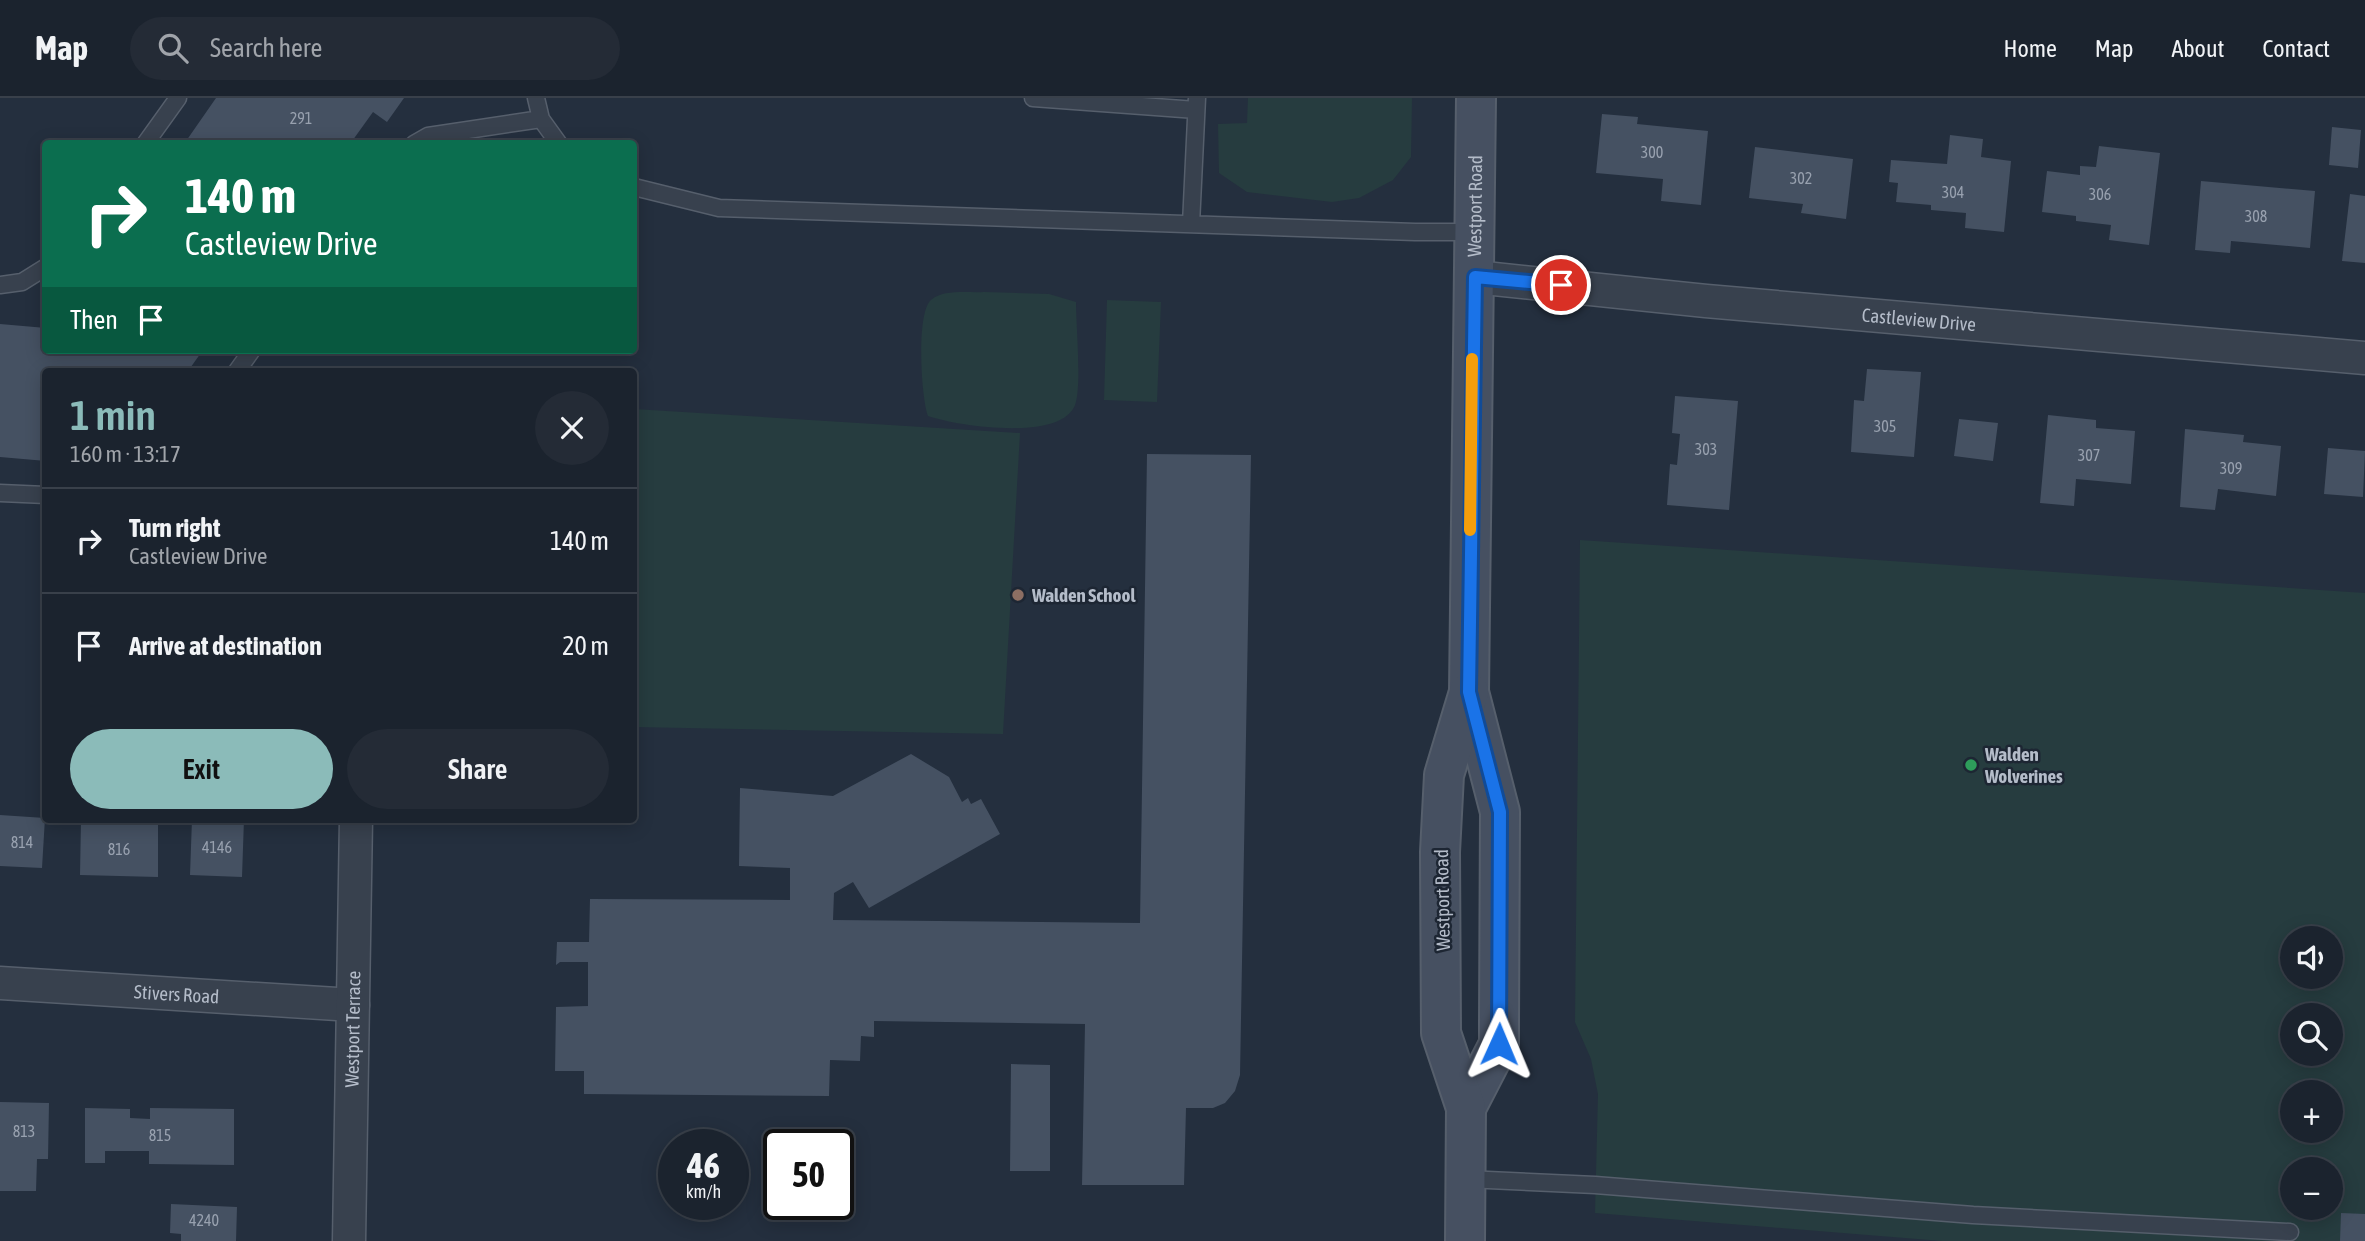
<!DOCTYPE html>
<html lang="en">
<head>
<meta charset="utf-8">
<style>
	:root { --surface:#1b232e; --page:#242b36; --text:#f1f3f6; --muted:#a0a4aa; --line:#39404a; --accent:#8bbbb9 }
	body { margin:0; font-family:"Asap Condensed",sans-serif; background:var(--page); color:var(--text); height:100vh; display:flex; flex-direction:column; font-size:26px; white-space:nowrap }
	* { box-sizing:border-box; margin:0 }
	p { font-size:23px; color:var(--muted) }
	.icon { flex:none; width:38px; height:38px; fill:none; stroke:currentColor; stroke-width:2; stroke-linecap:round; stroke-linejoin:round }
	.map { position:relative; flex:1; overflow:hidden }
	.panel { position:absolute; left:42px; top:270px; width:595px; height:455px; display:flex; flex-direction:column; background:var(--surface); border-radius:7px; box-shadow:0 4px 18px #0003,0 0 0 2px var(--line) }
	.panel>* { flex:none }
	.hud { position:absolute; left:42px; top:42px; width:595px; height:214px; border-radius:7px; box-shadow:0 4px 18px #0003,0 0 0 2px var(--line); background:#0b6e4f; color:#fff; overflow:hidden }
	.tools { position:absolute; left:2280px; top:828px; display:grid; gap:14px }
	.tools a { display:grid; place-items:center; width:63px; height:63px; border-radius:50%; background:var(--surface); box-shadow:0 4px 18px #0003,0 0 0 2px var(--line); font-size:35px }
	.speed { position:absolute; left:658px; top:1031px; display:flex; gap:14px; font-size:35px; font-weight:700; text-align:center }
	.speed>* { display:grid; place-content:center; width:91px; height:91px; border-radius:50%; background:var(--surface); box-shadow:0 4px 18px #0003,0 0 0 2px var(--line); line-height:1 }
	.speed small { font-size:18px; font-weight:400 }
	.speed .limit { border:4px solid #111; border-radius:10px; background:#fff; color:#111 }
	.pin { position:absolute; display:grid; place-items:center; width:60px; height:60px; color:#fff; margin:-30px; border:4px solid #fff; border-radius:50%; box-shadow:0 2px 7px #0007 }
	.me { position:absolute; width:77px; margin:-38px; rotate:1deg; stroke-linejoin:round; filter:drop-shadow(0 0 5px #0008) }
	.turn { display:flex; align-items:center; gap:24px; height:147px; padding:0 28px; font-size:32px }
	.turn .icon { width:91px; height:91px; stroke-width:2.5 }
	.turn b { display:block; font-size:49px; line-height:60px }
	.then { display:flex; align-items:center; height:66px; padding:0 28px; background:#0003; gap:14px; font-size:26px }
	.round { display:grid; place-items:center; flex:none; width:74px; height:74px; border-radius:37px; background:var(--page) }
	.overview { display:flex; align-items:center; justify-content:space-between; height:119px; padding:0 28px }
	h1 { font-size:42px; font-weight:600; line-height:52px; color:var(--accent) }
	.primary-button { display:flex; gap:14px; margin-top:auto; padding:14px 28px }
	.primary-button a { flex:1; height:80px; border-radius:42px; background:var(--accent); color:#111; font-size:28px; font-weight:600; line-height:80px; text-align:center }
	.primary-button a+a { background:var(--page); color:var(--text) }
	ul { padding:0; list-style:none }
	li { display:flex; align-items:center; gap:21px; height:105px; padding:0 28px; border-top:2px solid var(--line) }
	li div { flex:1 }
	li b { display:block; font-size:26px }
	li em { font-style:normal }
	header { display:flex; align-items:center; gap:42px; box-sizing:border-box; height:98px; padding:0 35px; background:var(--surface); border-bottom:2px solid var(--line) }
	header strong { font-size:33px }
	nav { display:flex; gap:38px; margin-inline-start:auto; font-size:24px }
	.search { width:490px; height:63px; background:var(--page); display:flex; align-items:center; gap:18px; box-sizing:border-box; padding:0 24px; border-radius:38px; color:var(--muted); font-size:26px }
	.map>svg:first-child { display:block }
	.green { fill:#263c3f; fill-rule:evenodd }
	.building { fill:#455162 }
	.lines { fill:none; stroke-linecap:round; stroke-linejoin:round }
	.lane-casing { stroke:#565f6c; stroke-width:19 }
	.street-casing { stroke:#565f6c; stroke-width:35 }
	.secondary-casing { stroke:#565f6c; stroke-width:42 }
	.lane { stroke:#38414e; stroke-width:16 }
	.street { stroke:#38414e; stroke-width:32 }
	.secondary { stroke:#465061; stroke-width:38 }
	.route-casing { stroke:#114b97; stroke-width:18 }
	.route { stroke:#1a73e8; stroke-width:12 }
	.slow { stroke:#f59e0b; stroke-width:12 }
	.education-dot { fill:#8d6e63; stroke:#1d2633; stroke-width:2.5 }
	.leisure-dot { fill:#2e9e5b; stroke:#1d2633; stroke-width:2.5 }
	.labels { text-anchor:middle; stroke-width:5; stroke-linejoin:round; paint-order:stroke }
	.number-label { font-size:16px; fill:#98a1af }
	.street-label { font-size:19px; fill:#b4bcc9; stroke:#1d2633 }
	.poi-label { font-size:19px; font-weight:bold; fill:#b4bcc9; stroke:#1d2633; text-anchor:start }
</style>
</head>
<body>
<header>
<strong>Map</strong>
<div class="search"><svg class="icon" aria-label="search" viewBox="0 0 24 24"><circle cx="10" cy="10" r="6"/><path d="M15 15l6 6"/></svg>Search here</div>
<nav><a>Home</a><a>Map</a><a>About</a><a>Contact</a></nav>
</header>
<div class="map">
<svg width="2365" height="1143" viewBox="0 0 2365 1143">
	<rect width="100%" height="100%" fill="#242f3e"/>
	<path class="green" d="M 1248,0 L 1412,0 L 1411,59 L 1393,82 L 1359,100 L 1332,104 L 1247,94 L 1219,75 L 1218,26 L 1247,25 Z
		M 984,194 L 1049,196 L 1076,204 C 1076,227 1082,289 1075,307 C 1061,344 957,328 928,318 C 921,299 916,215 931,202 C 944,191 967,195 984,194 Z
		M 1107,202 L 1161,204 L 1157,304 L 1104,302 Z
		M 634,311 L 1020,335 L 1003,636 L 634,629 Z
		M 1580,442 L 2365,495 L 2365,1143 L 1942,1143 L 1595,1115 L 1598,996 L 1591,961 L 1575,924 ZM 2292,840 L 2331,840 L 2331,878 L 2292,878 ZM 2292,917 L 2331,917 L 2331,956 L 2292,956 ZM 2292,994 L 2331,994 L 2331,1032 L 2292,1032 ZM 2292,1071 L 2331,1071 L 2331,1110 L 2292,1110 Z"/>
	<path class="building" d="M 216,0 L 404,0 L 387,24 L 373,14 L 350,46 L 184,46 Z
		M 1602,16 L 1638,19 L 1637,26 L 1708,33 L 1701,107 L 1661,103 L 1663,81 L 1596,75 Z
		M 2332,29 L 2361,32 L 2358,70 L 2329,67 Z
		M 1950,37 L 1983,41 L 1981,59 L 2011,63 L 2004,134 L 1965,130 L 1966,115 L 1931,112 L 1931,107 L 1896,104 L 1898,85 L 1889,84 L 1891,62 L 1947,66 Z
		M 2099,48 L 2160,55 L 2149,147 L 2109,142 L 2111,127 L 2076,123 L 2076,118 L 2042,114 L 2047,73 L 2080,77 L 2080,68 L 2096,69 Z
		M 1755,49 L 1853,61 L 1846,121 L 1801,115 L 1803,106 L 1749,100 Z
		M 2201,83 L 2315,93 L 2310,150 L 2231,143 L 2230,155 L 2195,152 Z
		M 2350,96 L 2365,98 L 2365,165 L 2342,163 Z
		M 0,226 L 46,230 L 46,252 L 203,252 L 188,273 L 46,273 L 46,363 L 0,359 Z
		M 1867,271 L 1921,274 L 1914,359 L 1851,354 L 1854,302 L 1864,303 Z
		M 1675,298 L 1738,303 L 1729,412 L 1667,407 L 1670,366 L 1677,367 L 1680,336 L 1672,335 Z
		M 2048,317 L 2096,322 L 2096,330 L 2135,333 L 2131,386 L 2076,381 L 2074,408 L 2040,405 Z
		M 1959,321 L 1998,325 L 1993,363 L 1954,358 Z
		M 2185,331 L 2244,337 L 2243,344 L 2281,348 L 2276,398 L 2218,391 L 2215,412 L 2180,409 Z
		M 2328,350 L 2365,353 L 2363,399 L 2324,396 Z
		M 1147,356 L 1251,357 L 1240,977 L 1235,993 L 1225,1005 L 1213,1010 L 1186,1010 L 1184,1087 L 1082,1087 L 1085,926 L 874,923 L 874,939 L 861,938 L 860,963 L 830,962 L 829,998 L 584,996 L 584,973 L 555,973 L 556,909 L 588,908 L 588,864 L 560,864 L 556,867 L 557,844 L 589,844 L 590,801 L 790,802 L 790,770 L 739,768 L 740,690 L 833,698 L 911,656 L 949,679 L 962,704 L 968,700 L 971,706 L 981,701 L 1000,736 L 869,810 L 853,784 L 834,795 L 833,822 L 1140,825 Z
		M 0,717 L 45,720 L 42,770 L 0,768 Z
		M 81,721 L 129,724 L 129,721 L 158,721 L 158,779 L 80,777 Z
		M 192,721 L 244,721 L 242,779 L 190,777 Z
		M 1011,966 L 1050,967 L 1050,1073 L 1010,1073 Z
		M 0,1004 L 49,1005 L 48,1061 L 37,1061 L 36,1093 L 0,1093 Z
		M 85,1010 L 130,1011 L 130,1020 L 150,1021 L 150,1010 L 234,1011 L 234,1067 L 149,1066 L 149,1053 L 105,1053 L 105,1065 L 85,1065 Z
		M 171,1106 L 237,1109 L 236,1143 L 181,1143 L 181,1136 L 170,1135 Z
		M 2341,1115 L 2365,1116 L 2365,1143 L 2340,1143 Z"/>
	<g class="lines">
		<defs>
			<path id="lane" d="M 536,0 L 541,21 L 559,46
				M 1033,0 L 1196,12
				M 145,46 L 178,0
				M 414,46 L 428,38 L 541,21
				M 634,89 L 719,110 L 1415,134 L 1475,134
				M 1191,126 L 1197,0
				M 0,187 L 22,184 L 46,169
				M 237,273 L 252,252
				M 0,395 L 46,397
				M 1466,1081 L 1595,1087 L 1973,1117 L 2290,1134"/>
			<g id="street">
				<path id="s1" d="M 1475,179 L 1706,203 L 2365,260"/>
				<path id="s2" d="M 0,885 L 353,907"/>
				<path id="s3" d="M 349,1143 L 356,721"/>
			</g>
			<g id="secondary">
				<path id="s4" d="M 1466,1010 L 1499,946 L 1499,924 L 1500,714 L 1469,594 L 1476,0"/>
				<path d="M 1465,1143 L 1466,1010 L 1441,935 L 1440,754 L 1444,677 L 1469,594"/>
			</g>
		</defs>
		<use href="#lane" class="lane-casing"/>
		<use href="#street" class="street-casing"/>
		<use href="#secondary" class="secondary-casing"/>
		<use href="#lane" class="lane"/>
		<use href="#street" class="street"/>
		<use href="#secondary" class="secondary"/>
	</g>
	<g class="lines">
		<defs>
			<path id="route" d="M 1499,946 L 1500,714 L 1469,594 L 1475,179 L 1561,187"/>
		</defs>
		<use href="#route" class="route-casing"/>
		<use href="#route" class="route"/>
		<path class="slow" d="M 1470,432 L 1472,261"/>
	</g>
	<circle class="education-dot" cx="1018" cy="497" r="7"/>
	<circle class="leisure-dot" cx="1971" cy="667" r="7"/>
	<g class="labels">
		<g class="number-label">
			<text x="301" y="26">291</text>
			<text x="1652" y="60">300</text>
			<text x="1801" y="86">302</text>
			<text x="1953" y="100">304</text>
			<text x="2100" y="102">306</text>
			<text x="2256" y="124">308</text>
			<text x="1885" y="334">305</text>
			<text x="1706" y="357">303</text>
			<text x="2089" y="363">307</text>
			<text x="2231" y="376">309</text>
			<text x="22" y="750">814</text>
			<text x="217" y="755">4146</text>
			<text x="119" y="757">816</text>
			<text x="24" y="1039">813</text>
			<text x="160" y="1043">815</text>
			<text x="204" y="1128">4240</text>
		</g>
		<g class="street-label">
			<text dy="7" stroke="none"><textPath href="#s4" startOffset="914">Westport Road</textPath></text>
			<text dy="7" stroke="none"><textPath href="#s1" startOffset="446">Castleview Drive</textPath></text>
			<text transform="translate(1442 802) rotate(-91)" y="7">Westport Road</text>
			<text dy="7" stroke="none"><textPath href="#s2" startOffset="177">Stivers Road</textPath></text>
			<text dy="7" stroke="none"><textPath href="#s3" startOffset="212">Westport Terrace</textPath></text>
		</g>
		<g class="poi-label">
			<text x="1032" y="504">Walden School</text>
			<text x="1985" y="663">Walden<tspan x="1985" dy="22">Wolverines</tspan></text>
		</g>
	</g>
</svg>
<div class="tools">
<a><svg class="icon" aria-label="sound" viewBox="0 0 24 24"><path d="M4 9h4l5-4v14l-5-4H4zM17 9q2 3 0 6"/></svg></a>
<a><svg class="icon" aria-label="search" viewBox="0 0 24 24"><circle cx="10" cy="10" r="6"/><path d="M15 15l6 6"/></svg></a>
<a>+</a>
<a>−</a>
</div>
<div class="speed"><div>46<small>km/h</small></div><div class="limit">50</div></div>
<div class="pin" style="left:1561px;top:187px;background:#d93025"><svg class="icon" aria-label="arrive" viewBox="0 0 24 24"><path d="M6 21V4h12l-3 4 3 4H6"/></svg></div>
<svg class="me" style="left:1499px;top:946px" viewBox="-20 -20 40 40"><path d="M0-17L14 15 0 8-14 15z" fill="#1a73e8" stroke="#fff" stroke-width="4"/></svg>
<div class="hud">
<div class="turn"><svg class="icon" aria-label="right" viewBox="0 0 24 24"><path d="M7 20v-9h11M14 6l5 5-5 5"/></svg><div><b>140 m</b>Castleview Drive</div></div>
<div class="then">Then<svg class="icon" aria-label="arrive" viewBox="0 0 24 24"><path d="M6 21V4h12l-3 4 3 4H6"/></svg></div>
</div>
<section class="panel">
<div class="overview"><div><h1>1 min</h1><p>160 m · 13:17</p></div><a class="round"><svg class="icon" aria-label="close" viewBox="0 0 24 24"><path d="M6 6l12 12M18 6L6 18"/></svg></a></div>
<ul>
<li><svg class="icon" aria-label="right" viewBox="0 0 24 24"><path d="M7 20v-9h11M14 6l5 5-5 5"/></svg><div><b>Turn right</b><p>Castleview Drive</p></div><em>140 m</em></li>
<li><svg class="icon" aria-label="arrive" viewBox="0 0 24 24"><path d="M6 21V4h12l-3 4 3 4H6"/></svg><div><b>Arrive at destination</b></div><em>20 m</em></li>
</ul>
<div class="primary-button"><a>Exit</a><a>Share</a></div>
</section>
</div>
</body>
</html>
